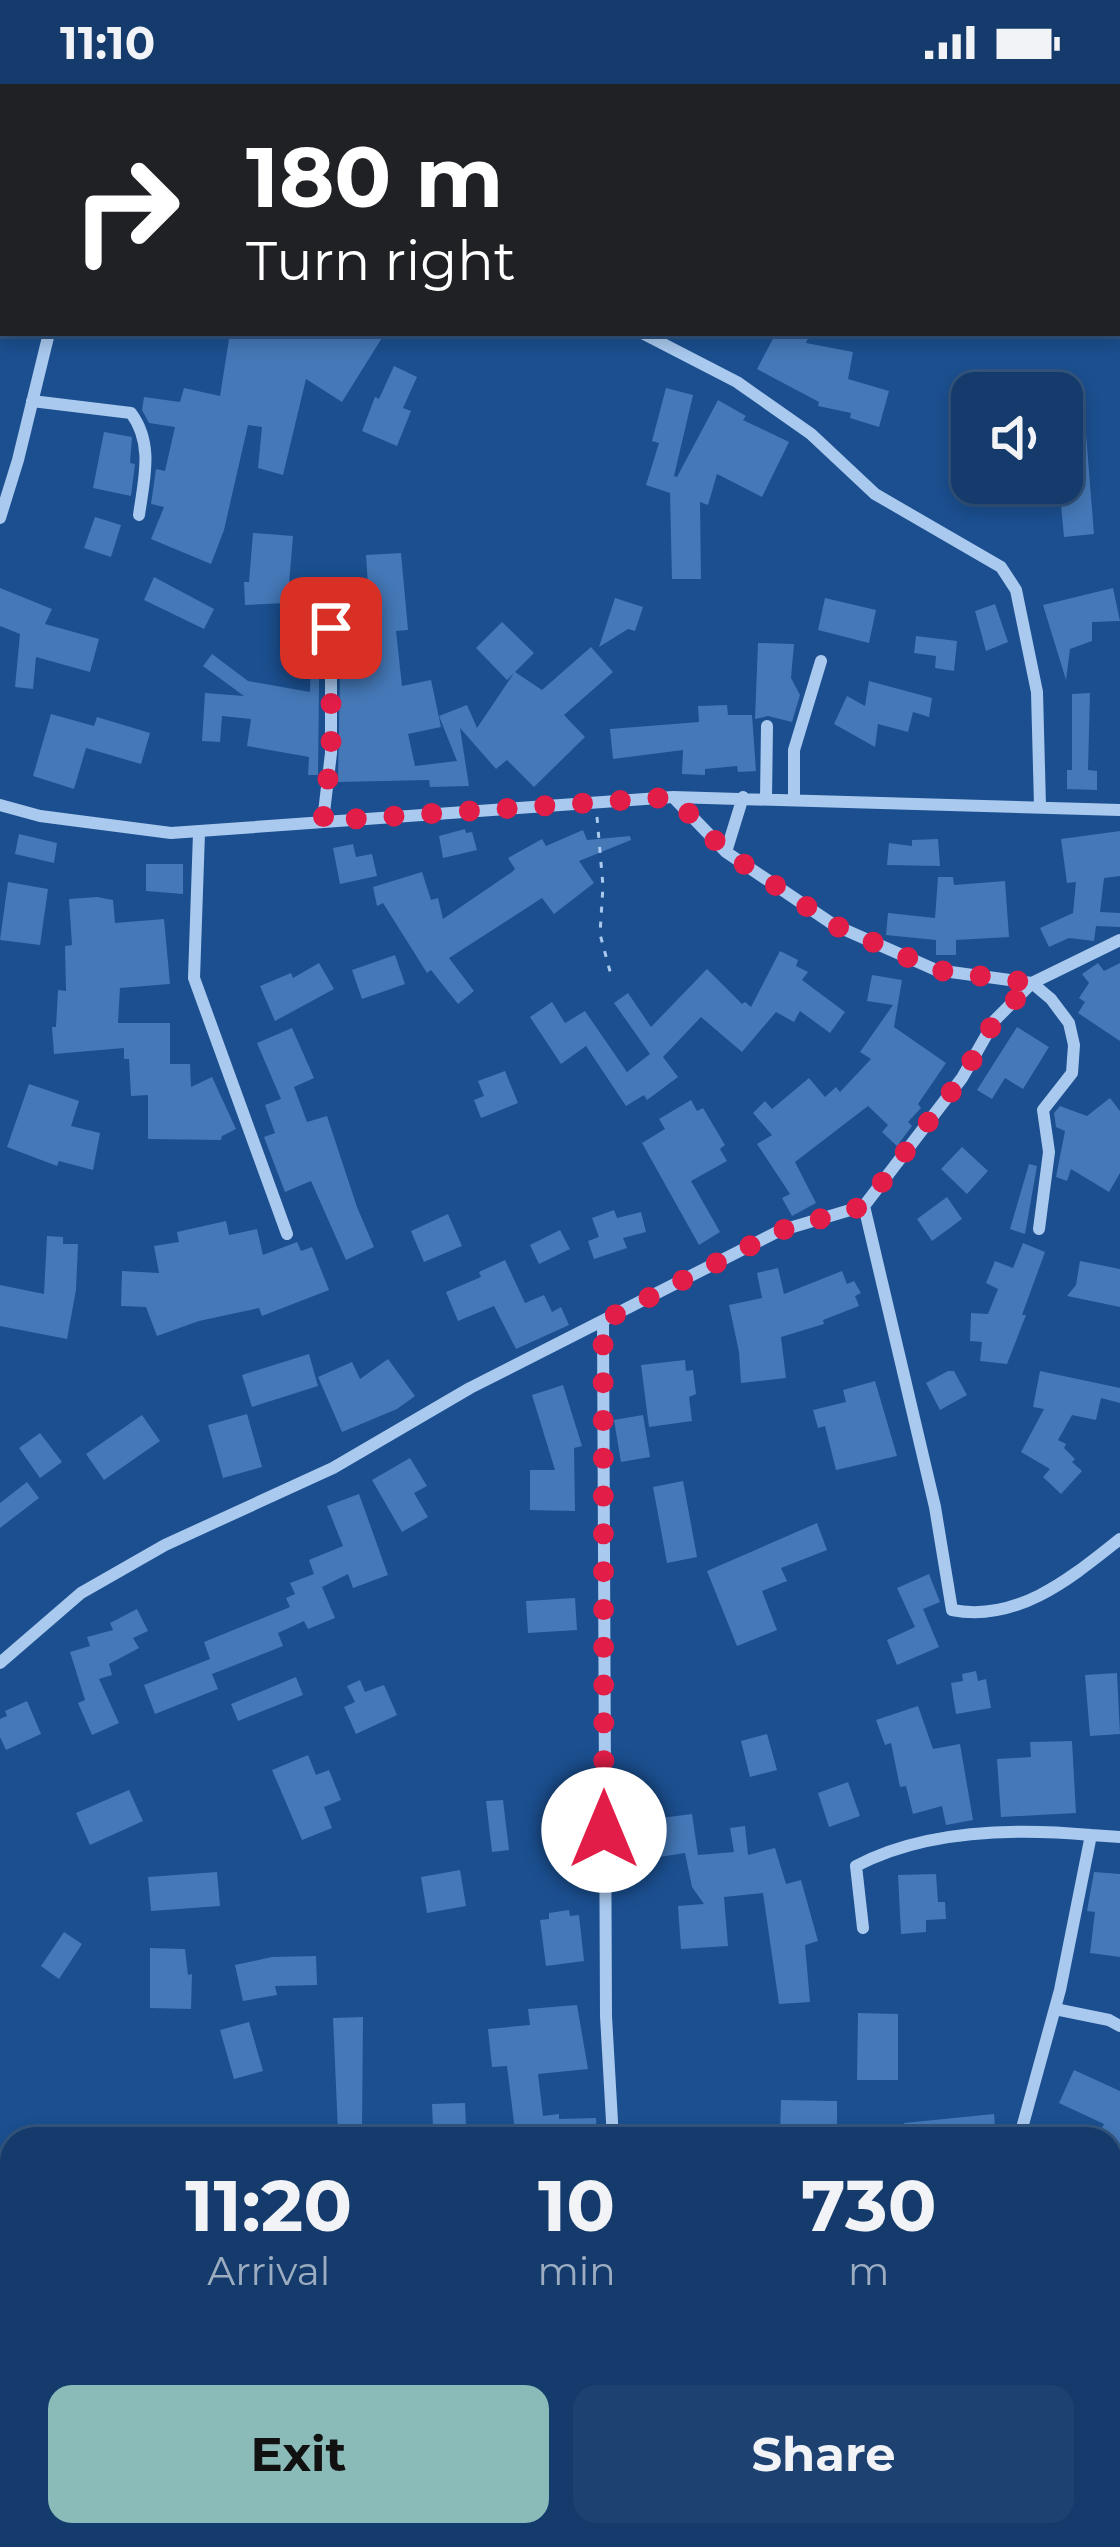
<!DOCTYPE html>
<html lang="en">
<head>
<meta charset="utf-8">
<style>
	:root { --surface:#143b6b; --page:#1d4271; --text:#f1f3f6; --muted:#9dadc1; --line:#33557e; --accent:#8bbbb9 }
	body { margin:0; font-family:Montserrat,sans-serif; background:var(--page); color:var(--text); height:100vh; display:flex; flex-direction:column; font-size:45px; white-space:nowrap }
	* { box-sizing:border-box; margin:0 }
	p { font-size:39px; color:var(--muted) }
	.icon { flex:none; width:66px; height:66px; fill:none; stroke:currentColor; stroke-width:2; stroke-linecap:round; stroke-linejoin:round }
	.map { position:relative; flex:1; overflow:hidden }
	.sheet { position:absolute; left:0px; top:2043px; width:1122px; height:420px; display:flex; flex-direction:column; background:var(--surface); border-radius:36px 36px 0 0; box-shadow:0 6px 18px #0003,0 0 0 3px var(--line) }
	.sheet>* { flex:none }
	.hud { position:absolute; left:0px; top:0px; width:1122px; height:252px; box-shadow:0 6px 18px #0003,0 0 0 3px var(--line); background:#202124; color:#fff; overflow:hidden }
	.tools { position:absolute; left:951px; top:288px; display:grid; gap:24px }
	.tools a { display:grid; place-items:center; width:132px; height:132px; border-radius:24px; background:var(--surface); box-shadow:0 6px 18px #0003,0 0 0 3px var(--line); font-size:60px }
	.pin { position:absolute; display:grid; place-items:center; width:102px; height:102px; color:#fff; margin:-51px; border-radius:24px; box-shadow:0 6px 18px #0006 }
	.me { position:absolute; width:132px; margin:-66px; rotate:0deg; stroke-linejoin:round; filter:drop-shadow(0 0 9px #0008) }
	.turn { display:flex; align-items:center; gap:42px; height:252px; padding:0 48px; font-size:54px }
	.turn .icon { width:156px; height:156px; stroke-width:2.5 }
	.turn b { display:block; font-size:84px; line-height:102px }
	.eta { display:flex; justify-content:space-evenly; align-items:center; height:204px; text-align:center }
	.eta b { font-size:72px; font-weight:700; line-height:84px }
	.action { display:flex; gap:24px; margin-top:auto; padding:24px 48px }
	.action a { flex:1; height:138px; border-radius:24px; background:var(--accent); color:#111; font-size:48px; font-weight:700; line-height:138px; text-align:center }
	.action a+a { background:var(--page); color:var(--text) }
	.status { display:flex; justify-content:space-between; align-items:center; height:84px; padding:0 60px; background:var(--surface); direction:ltr }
	.status svg { height:33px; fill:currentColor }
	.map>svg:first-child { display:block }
	.building { fill:#4478b7 }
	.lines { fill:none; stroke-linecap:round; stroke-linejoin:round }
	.path { stroke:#a9c9ee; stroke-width:3; stroke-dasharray:6 9; stroke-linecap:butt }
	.minor { stroke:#a9c9ee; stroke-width:12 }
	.route { stroke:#e11d48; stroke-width:21; stroke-dasharray:0 37.8 }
</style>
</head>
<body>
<div class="status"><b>11:10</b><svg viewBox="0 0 49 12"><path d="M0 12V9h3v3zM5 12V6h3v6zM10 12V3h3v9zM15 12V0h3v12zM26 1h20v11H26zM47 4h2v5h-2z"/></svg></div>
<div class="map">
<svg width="1120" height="2463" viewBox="0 0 1120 2463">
	<rect width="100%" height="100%" fill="#1b4f8f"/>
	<path class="building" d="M 230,249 L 385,249 L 342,318 L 306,295 L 283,391 L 258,384 L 262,343 L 248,341 L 224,446 L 211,480 L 151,455 L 164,423 L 151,420 L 156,385 L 165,387 L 175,343 L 149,339 L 142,326 L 144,313 L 180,318 L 184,304 L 220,312 Z
		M 776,249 L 810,249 L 806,259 L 853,268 L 848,295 L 889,307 L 879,343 L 850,334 L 851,329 L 818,322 L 819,318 L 757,285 Z
		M 394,282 L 417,293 L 403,324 L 411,327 L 397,362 L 362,347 L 375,313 L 379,315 Z
		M 666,304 L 693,311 L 674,392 L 677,393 L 718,316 L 746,332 L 743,336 L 789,358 L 762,413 L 717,390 L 708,421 L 700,418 L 701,495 L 672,495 L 670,409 L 646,401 L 659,359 L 652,357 Z
		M 1085,338 L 1094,450 L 1064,453 L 1059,399 L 1062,399 L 1062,340 Z
		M 104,348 L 132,353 L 130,379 L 135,380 L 131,412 L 93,404 Z
		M 95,433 L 121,441 L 111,473 L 84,464 Z
		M 253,449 L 293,452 L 288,512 L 320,513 L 318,691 L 308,691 L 309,673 L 247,662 L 251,635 L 222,632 L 220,658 L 202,657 L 205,609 L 244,612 L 203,582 L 212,570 L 248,597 L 310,608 L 311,566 L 281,563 L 285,519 L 245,521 L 244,498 L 249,498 Z
		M 401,469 L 408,546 L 396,547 L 402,602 L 431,596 L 441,643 L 408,650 L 415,682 L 457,677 L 439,632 L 467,621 L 477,644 L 514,589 L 507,596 L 476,564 L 502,538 L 534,569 L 515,588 L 542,606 L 591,563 L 613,588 L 564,631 L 585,653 L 534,703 L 507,676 L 496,685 L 460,644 L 469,702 L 430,703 L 429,696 L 338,698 L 341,534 L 370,531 L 366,471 Z
		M 154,493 L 214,525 L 204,545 L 144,516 Z
		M 0,504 L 52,525 L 45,540 L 99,555 L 90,588 L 36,573 L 33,605 L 15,603 L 20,550 L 0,542 Z
		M 1113,504 L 1120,537 L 1092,538 L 1092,557 L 1070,565 L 1066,596 L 1043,521 Z
		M 615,514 L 643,523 L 635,547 L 628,545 L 599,563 Z
		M 825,514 L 876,526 L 869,559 L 818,546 Z
		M 995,520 L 1008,558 L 986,567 L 975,527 Z
		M 916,552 L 957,557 L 954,587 L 935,584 L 936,572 L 914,569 Z
		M 758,559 L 794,560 L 791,594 L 800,611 L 792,638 L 768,632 L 755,635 Z
		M 869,597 L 932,614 L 929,633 L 913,628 L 908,648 L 878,640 L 875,663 L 834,640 L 847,612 L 865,622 Z
		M 1090,609 L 1088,686 L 1097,687 L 1097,706 L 1067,705 L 1067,686 L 1072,686 L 1072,610 Z
		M 727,621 L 728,631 L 752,631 L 756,687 L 738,688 L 737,682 L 705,685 L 705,691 L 682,690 L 683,666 L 613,675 L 610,645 L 699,638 L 698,622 Z
		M 51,630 L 94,642 L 97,633 L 150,649 L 141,680 L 86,664 L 74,705 L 33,692 Z
		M 465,745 L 466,749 L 472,748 L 477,766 L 443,774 L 439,752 Z
		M 583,746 L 587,756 L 630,752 L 631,756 L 579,777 L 594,799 L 554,830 L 542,814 L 449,874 L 474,907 L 458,920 L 431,886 L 427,889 L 383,819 L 377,822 L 373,803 L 422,788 L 431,816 L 438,814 L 443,835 L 512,788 L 515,785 L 508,774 L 542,755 L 546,762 Z
		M 1120,747 L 1120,792 L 1104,794 L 1100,828 L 1120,829 L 1120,843 L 1096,842 L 1094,857 L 1069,854 L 1049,863 L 1040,844 L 1073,829 L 1076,798 L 1067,799 L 1061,755 Z
		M 19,750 L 57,759 L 54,779 L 15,770 Z
		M 938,755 L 940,782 L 887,781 L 889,759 L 912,762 L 912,756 Z
		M 353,760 L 356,773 L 372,770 L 377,792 L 340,800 L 333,764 Z
		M 146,780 L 183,780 L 183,810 L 146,807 Z
		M 938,793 L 953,793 L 954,801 L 1005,797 L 1009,853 L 956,856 L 956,871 L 936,871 L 936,856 L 886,851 L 888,829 L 935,834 Z
		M 8,798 L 48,805 L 40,861 L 0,856 Z
		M 97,813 L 113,816 L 115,839 L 164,835 L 170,900 L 120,904 L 118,939 L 170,939 L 170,980 L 190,980 L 191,1003 L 212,993 L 236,1045 L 222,1052 L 221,1056 L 148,1055 L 148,1011 L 131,1012 L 129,975 L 124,975 L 124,964 L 54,970 L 52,943 L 56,943 L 58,906 L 66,907 L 65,862 L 72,861 L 69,815 Z
		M 780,867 L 798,876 L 796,882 L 808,888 L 802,896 L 845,928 L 830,949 L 800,927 L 794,938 L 776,928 L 742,968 L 701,933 L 663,973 L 678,993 L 647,1016 L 644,1011 L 626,1022 L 586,962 L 561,980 L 530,933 L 552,918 L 565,939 L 585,927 L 627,988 L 650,970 L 614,919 L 628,909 L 651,943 L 707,885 L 742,920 L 745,918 L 751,923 Z
		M 395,871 L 405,900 L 362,915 L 352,886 Z
		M 319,879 L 334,905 L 275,937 L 260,902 L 291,889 L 293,894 Z
		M 1098,879 L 1104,887 L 1120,879 L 1120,957 L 1078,929 L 1085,918 L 1079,914 L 1089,899 L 1082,890 Z
		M 872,891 L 902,896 L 894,943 L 946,979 L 918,1020 L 921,1024 L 908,1038 L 912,1042 L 897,1062 L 882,1048 L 888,1041 L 868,1022 L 795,1078 L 816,1119 L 792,1132 L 782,1114 L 790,1110 L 757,1060 L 772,1051 L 753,1029 L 765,1017 L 772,1025 L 809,994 L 825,1013 L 836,1003 L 840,1008 L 871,975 L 860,968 L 893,921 L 867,917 Z
		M 1017,943 L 1049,963 L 1023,1005 L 1005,994 L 992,1015 L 977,1006 Z
		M 292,944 L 314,994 L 294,1003 L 307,1038 L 327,1032 L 357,1123 L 374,1163 L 346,1176 L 311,1097 L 285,1108 L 264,1053 L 275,1049 L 265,1021 L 281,1015 L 257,959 Z
		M 505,987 L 518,1019 L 481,1034 L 474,1016 L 484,1012 L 478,997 Z
		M 29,1000 L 79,1017 L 71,1042 L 100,1049 L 93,1086 L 59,1077 L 57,1082 L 7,1063 Z
		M 1110,1014 L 1120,1027 L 1120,1089 L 1109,1108 L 1071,1085 L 1067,1097 L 1056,1093 L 1065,1047 L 1056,1043 L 1054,1029 L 1060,1022 L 1087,1032 Z
		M 691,1016 L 697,1027 L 703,1024 L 725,1061 L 720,1065 L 727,1077 L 691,1097 L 720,1148 L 699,1161 L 642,1059 L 665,1045 L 659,1035 Z
		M 962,1063 L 988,1087 L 967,1110 L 941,1085 Z
		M 1029,1080 L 1037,1082 L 1025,1150 L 1010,1145 Z
		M 947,1113 L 962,1135 L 932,1157 L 917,1135 Z
		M 614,1126 L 617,1134 L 641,1128 L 646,1148 L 623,1154 L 627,1164 L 594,1175 L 588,1157 L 599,1153 L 592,1134 Z
		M 448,1130 L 462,1162 L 424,1178 L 411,1147 Z
		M 226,1137 L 229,1151 L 257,1145 L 263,1171 L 297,1158 L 301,1167 L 312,1163 L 329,1206 L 262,1232 L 259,1224 L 199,1237 L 157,1252 L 146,1223 L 121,1222 L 122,1187 L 159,1189 L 154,1162 L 179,1158 L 177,1148 Z
		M 560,1146 L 570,1165 L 539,1180 L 530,1161 Z
		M 47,1152 L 63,1153 L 63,1160 L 78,1160 L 76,1206 L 67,1255 L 0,1242 L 0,1201 L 44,1210 Z
		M 1023,1159 L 1045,1168 L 1022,1231 L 1026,1231 L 1007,1280 L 980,1277 L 982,1258 L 970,1257 L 971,1229 L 988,1230 L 998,1205 L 986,1199 L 995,1177 L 1013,1184 Z
		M 505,1176 L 525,1219 L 544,1211 L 552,1228 L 561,1223 L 569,1241 L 516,1265 L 494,1222 L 458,1237 L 446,1208 L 481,1193 L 479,1188 Z
		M 1080,1177 L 1120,1185 L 1120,1223 L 1067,1212 L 1076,1201 Z
		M 778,1184 L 784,1210 L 842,1187 L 847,1200 L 854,1197 L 861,1209 L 855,1212 L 859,1222 L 823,1236 L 824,1240 L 781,1253 L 786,1294 L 741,1299 L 739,1268 L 729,1221 L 762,1214 L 757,1189 Z
		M 309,1270 L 318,1302 L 252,1323 L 242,1291 Z
		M 388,1275 L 415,1312 L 397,1325 L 342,1348 L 318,1293 L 352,1278 L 360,1295 Z
		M 685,1276 L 686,1287 L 693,1286 L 696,1310 L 689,1313 L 692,1337 L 649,1343 L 641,1281 Z
		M 948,1287 L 954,1287 L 967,1311 L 940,1326 L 926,1299 Z
		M 1040,1287 L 1120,1304 L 1120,1319 L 1101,1314 L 1096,1336 L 1072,1331 L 1058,1356 L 1066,1360 L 1064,1364 L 1075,1375 L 1072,1378 L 1082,1387 L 1061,1410 L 1043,1393 L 1050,1385 L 1021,1368 L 1044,1325 L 1033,1323 Z
		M 875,1297 L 897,1372 L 836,1386 L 825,1342 L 818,1344 L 813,1326 L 846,1318 L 843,1306 Z
		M 563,1301 L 582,1362 L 574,1364 L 575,1427 L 530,1426 L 530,1386 L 555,1386 L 532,1311 Z
		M 247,1330 L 262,1383 L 223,1394 L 208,1341 Z
		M 142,1331 L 160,1357 L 104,1396 L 86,1370 Z
		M 643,1331 L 650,1373 L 621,1378 L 614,1336 Z
		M 40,1349 L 62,1378 L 40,1394 L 19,1364 Z
		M 410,1374 L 427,1402 L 414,1409 L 428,1433 L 402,1448 L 372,1396 Z
		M 683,1397 L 697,1473 L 667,1479 L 653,1403 Z
		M 27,1398 L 39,1414 L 0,1444 L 0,1419 Z
		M 359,1410 L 388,1491 L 353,1504 L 348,1490 L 322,1503 L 335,1534 L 308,1545 L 304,1537 L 278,1549 L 283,1562 L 212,1590 L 218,1605 L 155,1630 L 144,1601 L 210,1575 L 204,1558 L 290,1523 L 286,1514 L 295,1510 L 290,1499 L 314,1490 L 309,1476 L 343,1462 L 327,1422 Z
		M 817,1439 L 827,1466 L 781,1484 L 787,1497 L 762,1507 L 777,1546 L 737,1562 L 707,1487 Z
		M 929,1490 L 940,1518 L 923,1525 L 939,1563 L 897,1581 L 887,1556 L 915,1543 L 897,1504 Z
		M 575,1514 L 577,1546 L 528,1549 L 526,1517 Z
		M 137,1525 L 148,1547 L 133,1554 L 139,1564 L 109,1580 L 112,1591 L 99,1595 L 119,1639 L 92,1651 L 78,1619 L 85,1616 L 70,1568 L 90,1562 L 87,1553 L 113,1546 L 110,1539 Z
		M 976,1587 L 978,1597 L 986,1595 L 991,1624 L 956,1630 L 951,1599 L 963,1597 L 962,1590 Z
		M 1117,1589 L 1120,1650 L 1090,1652 L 1085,1591 Z
		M 296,1593 L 303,1611 L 238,1637 L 231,1620 Z
		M 360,1596 L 365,1608 L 384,1601 L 397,1631 L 356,1650 L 344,1623 L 355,1618 L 347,1602 Z
		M 27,1617 L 41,1650 L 6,1666 L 0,1653 L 0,1635 L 7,1632 L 5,1627 Z
		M 918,1622 L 933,1665 L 960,1660 L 973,1736 L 946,1741 L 942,1722 L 913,1730 L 906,1702 L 900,1703 L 891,1659 L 885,1661 L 876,1636 Z
		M 767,1650 L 777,1686 L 750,1693 L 741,1657 Z
		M 1072,1657 L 1076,1729 L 1001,1733 L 997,1675 L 1031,1673 L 1030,1658 Z
		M 308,1671 L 316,1691 L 329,1686 L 341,1716 L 324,1723 L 332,1744 L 302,1756 L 272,1686 Z
		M 848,1698 L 860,1732 L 829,1743 L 818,1709 Z
		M 129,1706 L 143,1737 L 90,1761 L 76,1729 Z
		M 503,1716 L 509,1766 L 492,1768 L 486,1717 Z
		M 692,1730 L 698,1771 L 734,1768 L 730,1744 L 745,1742 L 748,1771 L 775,1764 L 786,1800 L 801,1796 L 818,1857 L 805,1861 L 810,1918 L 779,1920 L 763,1809 L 724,1813 L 728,1862 L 681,1865 L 678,1822 L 704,1820 L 692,1803 L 685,1769 L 659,1773 L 653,1735 Z
		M 460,1786 L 466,1822 L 427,1829 L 421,1793 Z
		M 217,1788 L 220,1822 L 151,1827 L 148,1793 Z
		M 1094,1788 L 1120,1790 L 1120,1873 L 1090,1869 L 1095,1828 L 1087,1827 Z
		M 936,1790 L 938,1818 L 945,1818 L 946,1835 L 926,1836 L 926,1848 L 901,1850 L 898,1791 Z
		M 569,1826 L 570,1832 L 579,1831 L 584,1877 L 546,1882 L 540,1836 L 549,1835 L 549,1829 Z
		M 64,1848 L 82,1860 L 59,1895 L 41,1882 Z
		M 150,1864 L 185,1865 L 188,1891 L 192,1890 L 191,1925 L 150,1924 Z
		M 316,1872 L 317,1901 L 275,1902 L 277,1911 L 243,1917 L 235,1881 L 272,1873 Z
		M 577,1921 L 588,1985 L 538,1990 L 543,2032 L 559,2030 L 559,2035 L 596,2034 L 597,2055 L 516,2055 L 507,1982 L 492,1983 L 488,1945 L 530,1941 L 528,1925 Z
		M 858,1929 L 898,1930 L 898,1996 L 857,1996 Z
		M 363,1933 L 362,2047 L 338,2047 L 333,1934 Z
		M 249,1938 L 263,1987 L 234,1995 L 220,1946 Z
		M 1074,1986 L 1120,2007 L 1120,2061 L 1099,2050 L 1104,2040 L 1059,2019 Z
		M 781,2016 L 837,2017 L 837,2050 L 780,2050 Z
		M 465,2019 L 466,2043 L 433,2044 L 432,2020 Z
		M 994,2030 L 996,2055 L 905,2055 L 904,2039 Z"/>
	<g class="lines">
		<path class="path" d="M 597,733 L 603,802 L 600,850 L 611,891
			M 0,2220 L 12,2225"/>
		<path class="minor" d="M 949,0 L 951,3
			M 60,3 L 60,0
			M 642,249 L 737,298 L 811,350 L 875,410 L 1001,483 L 1016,506 L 1037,608 L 1040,722
			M 32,317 L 131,329 C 154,360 144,395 139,431
			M 0,434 L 18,376 L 49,249
			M 673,713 L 726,768 L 834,841 L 936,886 L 1032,899 L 1051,915 L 1069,939 L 1074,961 L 1072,989 L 1043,1026 L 1049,1068 L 1039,1145
			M 766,715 L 767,642
			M 794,716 L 794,666 L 821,577
			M 0,721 L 40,732 L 171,749 L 673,713 L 1120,726
			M 323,737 L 331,669 L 331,505
			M 199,749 L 194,894 L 287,1150
			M 726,768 L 743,713
			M 864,1122 L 935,1423 L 952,1526 C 1018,1539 1072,1493 1120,1455
			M 603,1237 L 606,1932 L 613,2055
			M 0,1579 L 81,1509 L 165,1461 L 333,1384 L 470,1304 L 779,1147 L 864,1122 L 962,994 L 995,936 L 1032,899 L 1120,856
			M 863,1844 L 856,1782 C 924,1746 1016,1744 1091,1751
			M 1055,1925 L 1109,1936 L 1120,1942
			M 1019,2055 L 1060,1906 L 1091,1751 L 1120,1753
			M 1110,2256 L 1120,2265
			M 622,2451 L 622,2463
			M 968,2463 L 968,2451"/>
	</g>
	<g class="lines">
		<path class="route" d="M 331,544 L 331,669 L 323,737 L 673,713 L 726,768 L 834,841 L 936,886 L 1032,899 L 995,936 L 962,994 L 864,1122 L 779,1147 L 603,1237 L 604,1746"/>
	</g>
</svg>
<div class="tools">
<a><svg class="icon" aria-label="sound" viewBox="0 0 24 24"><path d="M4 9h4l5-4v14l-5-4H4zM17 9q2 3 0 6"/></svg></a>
</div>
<div class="pin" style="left:331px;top:544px;background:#d93025"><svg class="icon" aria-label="arrive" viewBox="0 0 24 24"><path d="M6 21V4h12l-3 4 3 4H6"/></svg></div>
<svg class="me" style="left:604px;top:1746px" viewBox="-20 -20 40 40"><circle r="19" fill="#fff"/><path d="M0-13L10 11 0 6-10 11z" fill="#e11d48"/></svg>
<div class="hud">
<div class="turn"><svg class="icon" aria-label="right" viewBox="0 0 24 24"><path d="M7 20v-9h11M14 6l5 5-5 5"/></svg><div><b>180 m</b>Turn right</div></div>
</div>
<section class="sheet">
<div class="eta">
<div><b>11:20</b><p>Arrival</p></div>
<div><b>10</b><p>min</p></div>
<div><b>730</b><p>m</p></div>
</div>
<div class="action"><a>Exit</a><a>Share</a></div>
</section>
</div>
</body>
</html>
